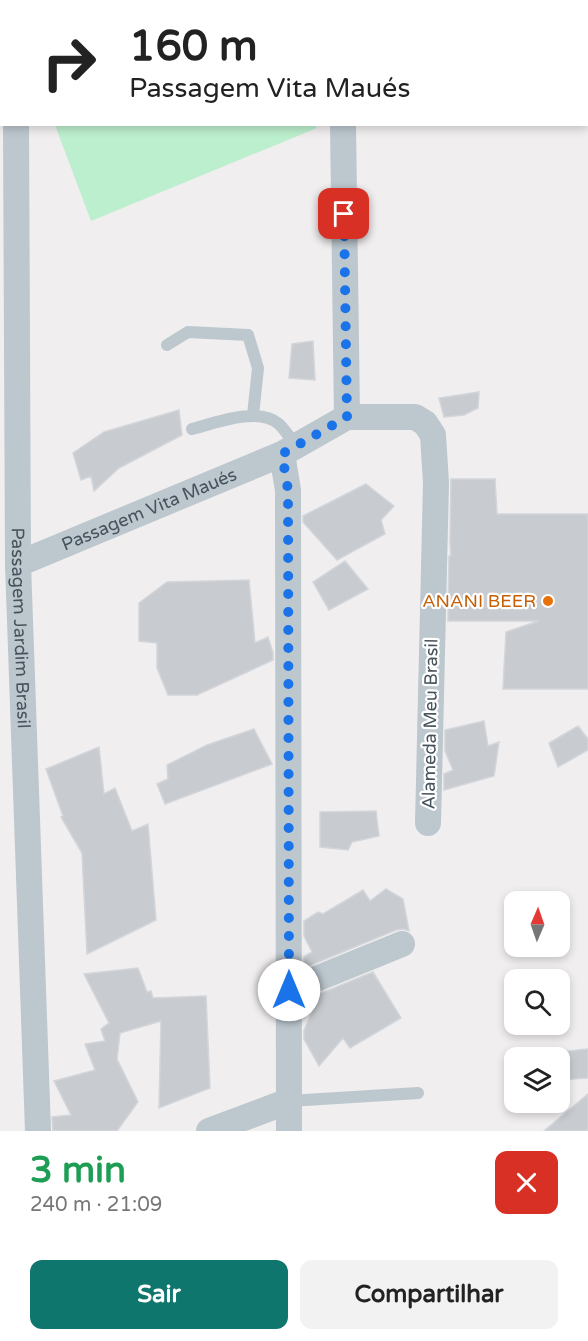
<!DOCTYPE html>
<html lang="pt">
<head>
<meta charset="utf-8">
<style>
	:root { --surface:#fff; --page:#f2f2f2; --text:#222; --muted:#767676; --accent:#0f766e }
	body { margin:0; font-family:"Varela Round",sans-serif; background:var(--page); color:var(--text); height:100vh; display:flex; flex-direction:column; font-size:22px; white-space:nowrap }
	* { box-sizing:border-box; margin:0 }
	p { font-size:20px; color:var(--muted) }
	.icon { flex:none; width:33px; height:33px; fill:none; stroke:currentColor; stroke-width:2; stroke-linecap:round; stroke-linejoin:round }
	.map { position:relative; height:1131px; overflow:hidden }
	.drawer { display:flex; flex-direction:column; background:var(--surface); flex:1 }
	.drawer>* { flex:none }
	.banner { position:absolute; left:0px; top:0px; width:588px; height:126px; box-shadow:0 3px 9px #0003; background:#fff; color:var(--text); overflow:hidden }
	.needle { width:39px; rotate:2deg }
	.buttons { position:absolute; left:504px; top:891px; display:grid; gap:12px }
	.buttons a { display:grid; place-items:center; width:66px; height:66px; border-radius:12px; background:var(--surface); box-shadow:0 3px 9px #0003; font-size:30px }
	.pin { position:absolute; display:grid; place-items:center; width:51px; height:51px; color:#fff; margin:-26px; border-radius:12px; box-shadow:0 3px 9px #0006 }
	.me { position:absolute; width:66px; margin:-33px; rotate:0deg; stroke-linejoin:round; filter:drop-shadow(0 0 4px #0008) }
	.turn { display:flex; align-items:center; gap:21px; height:126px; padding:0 30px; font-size:27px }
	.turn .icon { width:78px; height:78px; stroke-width:2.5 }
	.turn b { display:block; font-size:42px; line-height:51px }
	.round { display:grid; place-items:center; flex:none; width:63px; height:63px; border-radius:12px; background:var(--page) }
	.head { display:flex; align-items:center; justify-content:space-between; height:102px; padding:0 30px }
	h1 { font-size:36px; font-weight:700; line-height:45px; color:#1e9e55 }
	.cta { display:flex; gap:12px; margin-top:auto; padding:12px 30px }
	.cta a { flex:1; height:69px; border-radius:12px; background:var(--accent); color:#fff; font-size:24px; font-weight:700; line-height:69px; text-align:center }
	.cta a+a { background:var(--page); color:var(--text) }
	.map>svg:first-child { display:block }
	.green { fill:#bcefcd }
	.building { fill:#c8ccd1; stroke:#d2d5da; stroke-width:1.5 }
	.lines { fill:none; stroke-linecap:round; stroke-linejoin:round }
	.service { stroke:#bcc7ce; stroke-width:12 }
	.minor { stroke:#bcc7ce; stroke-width:26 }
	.route { stroke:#1a73e8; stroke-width:10; stroke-dasharray:0 18 }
	.food-dot { fill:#e8710a; stroke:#fff; stroke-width:2 }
	.labels { text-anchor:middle; stroke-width:4.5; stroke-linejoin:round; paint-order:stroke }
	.street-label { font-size:18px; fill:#46535c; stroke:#fff }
	.food-label { font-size:18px; fill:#c56008; stroke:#fff; text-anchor:end }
</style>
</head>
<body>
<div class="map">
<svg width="588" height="1131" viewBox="0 0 588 1131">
	<rect width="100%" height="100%" fill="#f1eeef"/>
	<path class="green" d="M 315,125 L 317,128 L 91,221 L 55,125 Z"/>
	<path class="building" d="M 313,341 L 315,380 L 289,378 L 292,344 Z
		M 479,392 L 478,408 L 464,415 L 444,417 L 439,398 Z
		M 179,410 L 182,435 L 119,468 L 94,491 L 91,476 L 81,480 L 73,453 L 104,432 Z
		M 451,479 L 495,479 L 497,514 L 588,514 L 588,689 L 503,689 L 506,632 L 539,621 L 448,621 L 449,556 L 451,556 L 450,542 Z
		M 366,484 L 394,506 L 381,520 L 385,534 L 337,560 L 303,522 L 303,516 Z
		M 345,561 L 368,589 L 329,610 L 313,582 Z
		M 249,580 L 255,643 L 268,637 L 273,653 L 273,660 L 197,695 L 168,695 L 157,668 L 157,643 L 139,641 L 139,603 L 167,582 Z
		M 484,721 L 488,746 L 499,742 L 494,776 L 444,790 L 444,774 L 453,770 L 445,751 L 445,730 Z
		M 578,726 L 588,739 L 588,750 L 558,767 L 549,743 Z
		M 254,729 L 272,764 L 165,804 L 157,784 L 168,779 L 167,765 L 207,745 Z
		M 99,747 L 104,794 L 115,788 L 132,831 L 148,824 L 156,920 L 87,954 L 82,853 L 61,817 L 63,816 L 46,769 Z
		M 376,811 L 379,836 L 352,842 L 348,850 L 320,847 L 320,812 Z
		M 386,889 L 403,899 L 409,931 L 403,929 L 396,930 L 304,968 L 304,957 L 312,952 L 304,936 L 304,921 L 318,912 L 323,914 L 363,890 L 370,901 Z
		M 138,968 L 147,992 L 151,991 L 153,998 L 206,996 L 210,1088 L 159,1108 L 161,1021 L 120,1033 L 117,1059 L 138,1102 L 117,1131 L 53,1131 L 52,1117 L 71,1115 L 54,1081 L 95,1070 L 85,1044 L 105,1041 L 101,1029 L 109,1023 L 84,974 Z
		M 373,972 L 401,1018 L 350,1048 L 343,1038 L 319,1066 L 304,1039 L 304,1031 L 319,994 Z
		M 588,1049 L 588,1078 L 560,1080 L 560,1052 Z
		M 588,1094 L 588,1131 L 544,1131 Z"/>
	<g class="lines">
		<path class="service" d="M 167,345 L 188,332 L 248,335 L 258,368 L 253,415
			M 192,429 C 215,423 258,406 279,424 C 285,430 291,439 296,446
			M 289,1101 L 418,1093"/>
		<g class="minor">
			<path d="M 16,0 L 16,2"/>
			<path d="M 342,0 L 342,2"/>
			<path id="s1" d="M 16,124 L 18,564 L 38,1131"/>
			<path d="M 343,124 L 347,417"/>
			<path d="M 282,454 L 288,490 L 289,1131"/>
			<path id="s2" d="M 18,564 L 282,454 L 347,417 L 415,417 L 425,423 L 433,435 L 436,483 L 428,823"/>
			<path d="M 289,990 L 402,944"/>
			<path d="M 209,1131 L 289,1101"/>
		</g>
	</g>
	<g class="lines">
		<path class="route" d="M 289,990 L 288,490 L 282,454 L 347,417 L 344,214"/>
	</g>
	<circle class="food-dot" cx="548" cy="601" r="6"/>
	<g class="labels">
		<g class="street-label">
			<text dy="6" stroke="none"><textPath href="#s2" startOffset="142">Passagem Vita Maués</textPath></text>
			<text dy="6" stroke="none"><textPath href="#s1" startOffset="504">Passagem Jardim Brasil</textPath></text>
			<text transform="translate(430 724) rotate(-89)" y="6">Alameda Meu Brasil</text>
		</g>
		<g class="food-label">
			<text x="536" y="607">ANANI BEER</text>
		</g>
	</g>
</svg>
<div class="buttons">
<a><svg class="needle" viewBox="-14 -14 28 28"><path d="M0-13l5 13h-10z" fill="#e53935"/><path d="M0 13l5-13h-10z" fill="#767676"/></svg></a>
<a><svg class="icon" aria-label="search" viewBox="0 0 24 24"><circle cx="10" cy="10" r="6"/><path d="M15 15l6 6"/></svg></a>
<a><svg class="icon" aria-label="layers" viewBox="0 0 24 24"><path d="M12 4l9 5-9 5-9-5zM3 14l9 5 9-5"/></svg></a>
</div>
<div class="pin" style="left:344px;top:214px;background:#d93025"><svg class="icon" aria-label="arrive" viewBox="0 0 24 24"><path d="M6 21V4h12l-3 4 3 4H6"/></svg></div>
<svg class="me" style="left:289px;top:990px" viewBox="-20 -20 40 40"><circle r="19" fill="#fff"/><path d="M0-13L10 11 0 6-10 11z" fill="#1a73e8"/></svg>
<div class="banner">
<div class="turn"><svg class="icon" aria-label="right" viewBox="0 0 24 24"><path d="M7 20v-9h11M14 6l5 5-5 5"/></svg><div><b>160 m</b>Passagem Vita Maués</div></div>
</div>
</div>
<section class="drawer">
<div class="head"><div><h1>3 min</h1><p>240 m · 21:09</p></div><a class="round" style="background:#d93025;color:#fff"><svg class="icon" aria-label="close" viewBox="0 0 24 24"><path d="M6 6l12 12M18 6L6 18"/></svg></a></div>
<div class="cta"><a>Sair</a><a>Compartilhar</a></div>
</section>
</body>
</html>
